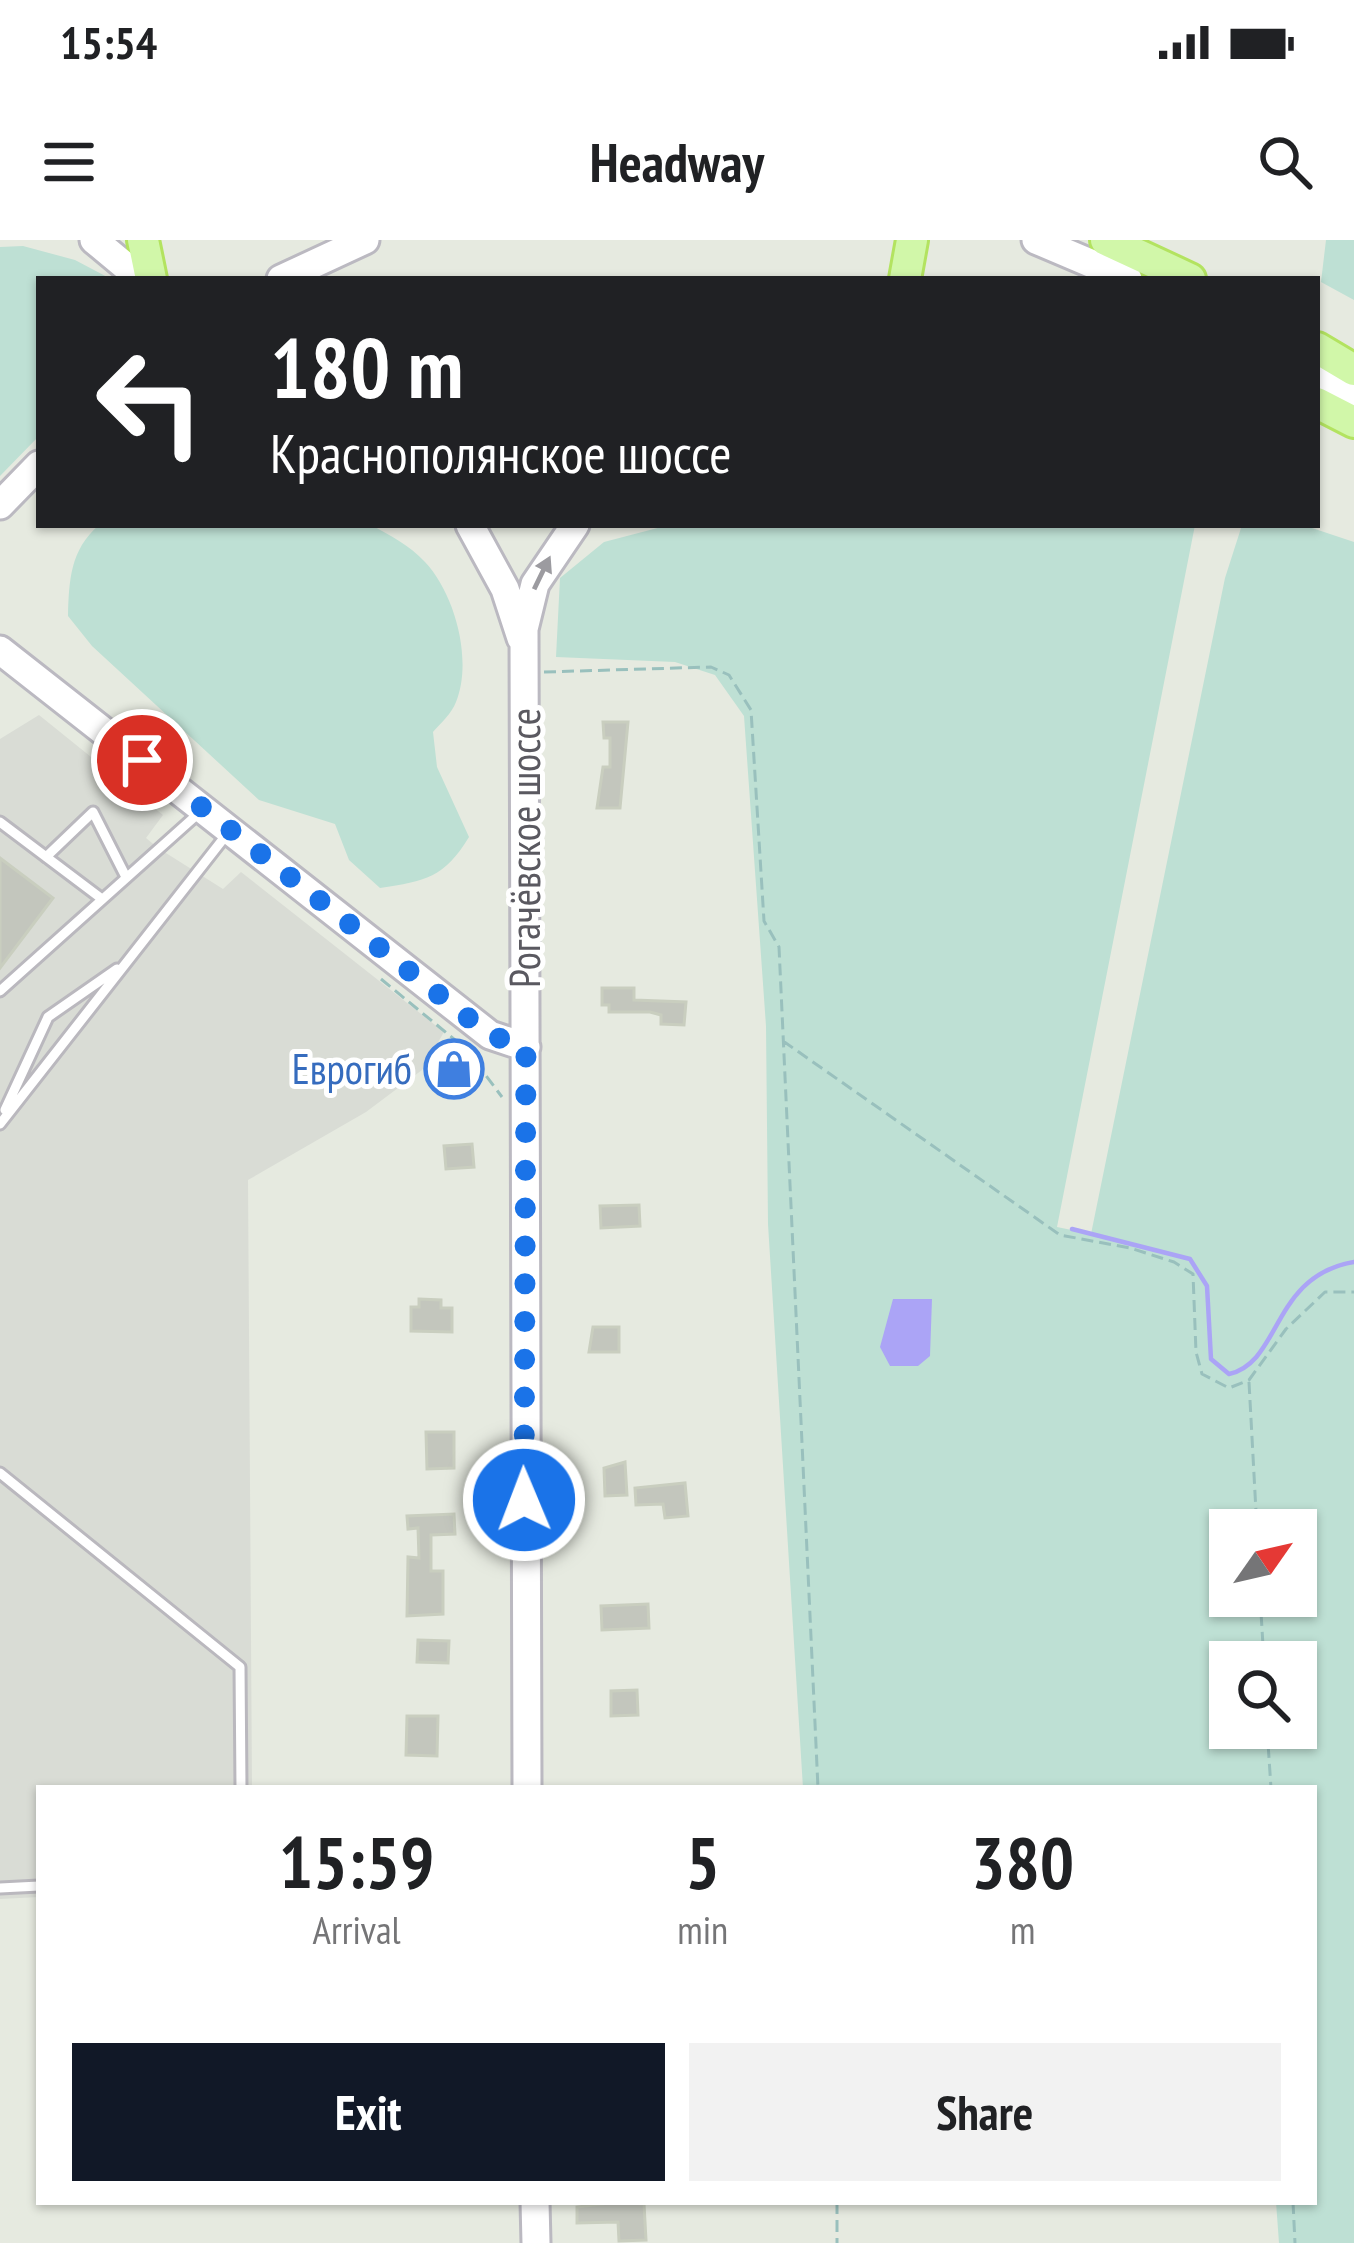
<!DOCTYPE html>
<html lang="en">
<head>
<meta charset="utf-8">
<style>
	:root { --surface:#fff; --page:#f2f2f2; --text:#202124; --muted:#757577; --accent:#111827 }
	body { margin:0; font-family:"PT Sans Narrow",sans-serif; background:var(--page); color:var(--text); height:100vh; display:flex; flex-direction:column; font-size:45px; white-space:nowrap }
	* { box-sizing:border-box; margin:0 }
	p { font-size:39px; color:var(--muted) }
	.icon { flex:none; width:66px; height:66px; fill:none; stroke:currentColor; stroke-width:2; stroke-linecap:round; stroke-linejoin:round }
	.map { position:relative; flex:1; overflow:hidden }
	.drawer { position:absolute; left:36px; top:1545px; width:1281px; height:420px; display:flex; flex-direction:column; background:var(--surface); border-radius:0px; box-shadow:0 3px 9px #0004 }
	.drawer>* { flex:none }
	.hud { position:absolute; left:36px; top:36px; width:1284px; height:252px; border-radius:0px; box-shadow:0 3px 9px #0004; background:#202124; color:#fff; overflow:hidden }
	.needle { width:78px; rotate:56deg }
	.tools { position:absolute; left:1209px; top:1269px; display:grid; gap:24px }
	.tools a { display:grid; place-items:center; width:108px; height:108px; border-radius:0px; background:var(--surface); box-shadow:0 3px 9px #0004; font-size:60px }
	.pin { position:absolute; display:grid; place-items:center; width:102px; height:102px; color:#fff; margin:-51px; border:6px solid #fff; border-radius:50%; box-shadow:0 3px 12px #0007 }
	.me { position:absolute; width:132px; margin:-66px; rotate:359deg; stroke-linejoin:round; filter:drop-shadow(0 0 9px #0008) }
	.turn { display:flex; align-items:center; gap:42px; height:252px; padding:0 36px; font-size:54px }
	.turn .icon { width:156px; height:156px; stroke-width:2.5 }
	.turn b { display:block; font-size:84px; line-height:102px }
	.eta { display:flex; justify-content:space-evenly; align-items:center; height:204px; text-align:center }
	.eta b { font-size:72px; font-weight:700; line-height:84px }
	.cta { display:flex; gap:24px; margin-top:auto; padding:24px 36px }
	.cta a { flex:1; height:138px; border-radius:0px; background:var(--accent); color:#fff; font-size:48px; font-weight:700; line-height:138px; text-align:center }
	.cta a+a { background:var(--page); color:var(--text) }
	.status { display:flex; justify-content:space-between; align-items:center; height:84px; padding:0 60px; background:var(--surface); direction:ltr }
	.status svg { height:33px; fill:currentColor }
	header { display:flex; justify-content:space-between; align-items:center; height:156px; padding:0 36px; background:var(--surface); font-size:54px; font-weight:700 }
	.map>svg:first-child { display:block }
	.industrial { fill:#d9dcd5 }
	.green { fill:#bee0d4; fill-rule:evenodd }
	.water { fill:#aba4f6 }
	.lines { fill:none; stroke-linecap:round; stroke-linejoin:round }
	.stream { stroke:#aba4f6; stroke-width:4.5 }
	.building { fill:#c3c6bd; stroke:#c9cebf; stroke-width:3 }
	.lane-casing { stroke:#bab8be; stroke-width:15 }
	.secondary-casing { stroke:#bbb9c1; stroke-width:33 }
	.primary-casing { stroke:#b3e360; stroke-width:36 }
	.path { stroke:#99c0bd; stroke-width:3; stroke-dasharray:12 6; stroke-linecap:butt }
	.lane { stroke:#fff; stroke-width:9 }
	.secondary { stroke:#fff; stroke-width:27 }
	.primary { stroke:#d1f7a9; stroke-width:30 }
	.oneway { fill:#9c9ba0 }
	.route { stroke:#1a73e8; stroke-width:21; stroke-dasharray:0 37.8 }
	.labels { text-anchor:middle; stroke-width:10; stroke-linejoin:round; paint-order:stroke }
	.street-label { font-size:42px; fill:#5a5960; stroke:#fff }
	.shop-label { font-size:42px; fill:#366cbe; stroke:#fff; text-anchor:end }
</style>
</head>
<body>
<div class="status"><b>15:54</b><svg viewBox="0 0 49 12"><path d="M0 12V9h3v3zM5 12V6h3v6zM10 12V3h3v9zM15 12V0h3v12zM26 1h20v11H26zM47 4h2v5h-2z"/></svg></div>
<header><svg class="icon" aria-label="menu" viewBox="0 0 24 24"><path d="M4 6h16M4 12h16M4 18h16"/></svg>Headway<svg class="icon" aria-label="search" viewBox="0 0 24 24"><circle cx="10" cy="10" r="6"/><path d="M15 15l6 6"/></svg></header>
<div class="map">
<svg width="1354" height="2003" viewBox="0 0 1354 2003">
	<rect width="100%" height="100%" fill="#e6eae0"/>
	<path class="industrial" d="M 39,475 L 163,575 L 146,598 L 158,608 L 223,649 L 241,632 L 444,792 L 422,830 L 366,872 L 248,940 L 252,1548 L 39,1548 L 39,1657 L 0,1659 L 0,499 Z"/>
	<path class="green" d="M 1326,0 L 1354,0 L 1354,60 L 1321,42 Z
		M 23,6 L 75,20 L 111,39 L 39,39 L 39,196 L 0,236 L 0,7 Z
		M 99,285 L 371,285 C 391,296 409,305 425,322 C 455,354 473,420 456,462 C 452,473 441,483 433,492 L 437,527 L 469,597 C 444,638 426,641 380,648 L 349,620 L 335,584 L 259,560 L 92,406 L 68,376 C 69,341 70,310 99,285 Z
		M 669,285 L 1195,285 L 1057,987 L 1091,994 L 1225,338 L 1242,285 L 1303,285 L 1354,302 L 1354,2003 L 1279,2003 L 1276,1962 L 1314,1962 L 1314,1548 L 803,1548 L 768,984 L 766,786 L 744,476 L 715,435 L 675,422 L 556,417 L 560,338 L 604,302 ZM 1230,1290 L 1296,1290 L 1296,1356 L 1230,1356 ZM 1230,1422 L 1296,1422 L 1296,1488 L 1230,1488 Z"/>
	<path class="water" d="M 893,1059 L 932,1059 L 930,1116 L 918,1126 L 890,1126 L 880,1107 Z"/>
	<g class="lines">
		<path class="stream" d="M 1072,989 L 1190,1019 L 1207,1046 L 1211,1119 L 1229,1134 C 1282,1122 1271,1036 1354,1022"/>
	</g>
	<path class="building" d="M 603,482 L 628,482 L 620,568 L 597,568 L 603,527 L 610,527 L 610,498 L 604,498 Z
		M 0,618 L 53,658 L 0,728 Z
		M 602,748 L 634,748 L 634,760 L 686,762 L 684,785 L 661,784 L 661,775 L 650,772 L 609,772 L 609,765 L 602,765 Z
		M 449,809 L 472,819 L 458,849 L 435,838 Z
		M 472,904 L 474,927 L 446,929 L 444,906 Z
		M 639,965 L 640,986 L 601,988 L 600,966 Z
		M 419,1059 L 441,1060 L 441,1068 L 452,1068 L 452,1092 L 411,1091 L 411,1067 L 419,1067 Z
		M 593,1087 L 619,1087 L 619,1112 L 589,1112 Z
		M 426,1192 L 454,1192 L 454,1228 L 427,1229 Z
		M 625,1222 L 627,1255 L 605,1256 L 604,1228 Z
		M 685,1243 L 688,1276 L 665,1278 L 663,1264 L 636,1265 L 635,1248 Z
		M 454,1274 L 455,1294 L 431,1295 L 431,1331 L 443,1331 L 443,1374 L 407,1376 L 408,1317 L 419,1318 L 418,1288 L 408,1289 L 407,1276 Z
		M 648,1364 L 649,1388 L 602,1390 L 601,1366 Z
		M 418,1400 L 449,1401 L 448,1423 L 417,1422 Z
		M 637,1450 L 638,1475 L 611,1476 L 611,1451 Z
		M 407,1476 L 438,1476 L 437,1516 L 406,1515 Z
		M 617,1962 L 644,1964 L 646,2000 L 619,2001 L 618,1982 L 577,1983 L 577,1967 Z"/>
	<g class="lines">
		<defs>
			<path id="lane" d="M 0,582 L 102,659
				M 46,617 L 93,572 L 126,637
				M 0,751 L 200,572
				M 5,870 L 48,777 L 117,729
				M 0,884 L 227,594
				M 0,1233 L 240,1427 L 241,1548
				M 0,1648 L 39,1646"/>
			<path id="secondary" d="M 94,0 L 141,39
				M 1036,0 L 1128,39
				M 281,39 L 365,0
				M 1317,134 L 1354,159
				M 0,265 L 39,225
				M 470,285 L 505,349 L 521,398
				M 0,410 L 490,795 L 526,807
				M 527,1548 L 524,389 L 535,344 L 575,285
				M 535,1962 L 536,2003"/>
			<path id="primary" d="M 143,0 L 151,39
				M 1106,0 L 1190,39
				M 905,39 L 912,0
				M 1317,108 L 1354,130
				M 1317,163 L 1354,182"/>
		</defs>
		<use href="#lane" class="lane-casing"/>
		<use href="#secondary" class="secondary-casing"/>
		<use href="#primary" class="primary-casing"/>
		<path class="path" d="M 544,432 L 711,427 L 729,435 L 751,470 L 764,681 L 779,707 L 818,1548
			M 381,739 L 466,809 L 502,857
			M 783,801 L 1060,995 L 1130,1008 L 1174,1022 L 1193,1034 L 1196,1112 L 1202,1134 L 1229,1148 L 1249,1140 L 1286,1089 L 1325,1052 L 1354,1052
			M 1249,1142 L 1257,1290
			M 1260,1356 L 1264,1422
			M 1267,1488 L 1271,1548
			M 837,1962 L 837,2003
			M 1293,1962 L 1295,2003"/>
		<use href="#lane" class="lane"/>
		<use href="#secondary" class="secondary"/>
		<use href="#primary" class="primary"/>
	</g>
	<defs><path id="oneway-solid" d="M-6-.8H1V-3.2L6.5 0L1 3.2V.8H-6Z" transform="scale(3)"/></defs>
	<use class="oneway" href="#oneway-solid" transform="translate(542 333) rotate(-64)"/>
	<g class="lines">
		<path class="route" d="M 142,520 L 490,795 L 526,807 L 524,1260"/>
	</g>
	<defs>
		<symbol id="shop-ring" viewBox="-11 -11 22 22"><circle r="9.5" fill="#fff" stroke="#3f7fe0" stroke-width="1.5"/><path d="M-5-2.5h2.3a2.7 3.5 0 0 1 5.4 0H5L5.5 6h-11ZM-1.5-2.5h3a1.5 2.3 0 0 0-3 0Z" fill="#3f7fe0"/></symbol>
	</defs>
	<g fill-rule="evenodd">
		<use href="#shop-ring" x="421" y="796" width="66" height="66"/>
	</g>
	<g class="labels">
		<g class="street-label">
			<text transform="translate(525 608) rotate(-90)" y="15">Рогачёвское шоссе</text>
		</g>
		<g class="shop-label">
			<text x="412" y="844">Еврогиб</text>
		</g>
	</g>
</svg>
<div class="tools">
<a><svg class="needle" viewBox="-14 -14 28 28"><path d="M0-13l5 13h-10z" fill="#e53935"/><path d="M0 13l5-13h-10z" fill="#757577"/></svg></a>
<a><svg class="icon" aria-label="search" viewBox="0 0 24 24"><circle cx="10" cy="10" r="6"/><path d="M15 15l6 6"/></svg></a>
</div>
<div class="pin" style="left:142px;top:520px;background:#d93025"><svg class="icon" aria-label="arrive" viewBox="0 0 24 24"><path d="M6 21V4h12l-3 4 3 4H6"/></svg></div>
<svg class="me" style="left:524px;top:1260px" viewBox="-20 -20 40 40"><circle r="17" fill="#1a73e8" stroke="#fff" stroke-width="3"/><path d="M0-11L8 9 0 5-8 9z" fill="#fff"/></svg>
<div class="hud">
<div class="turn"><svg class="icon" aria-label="left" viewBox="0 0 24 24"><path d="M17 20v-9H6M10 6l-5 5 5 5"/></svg><div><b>180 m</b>Краснополянское шоссе</div></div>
</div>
<section class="drawer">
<div class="eta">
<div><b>15:59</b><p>Arrival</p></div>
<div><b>5</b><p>min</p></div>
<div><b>380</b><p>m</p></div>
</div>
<div class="cta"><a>Exit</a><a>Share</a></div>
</section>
</div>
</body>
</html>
